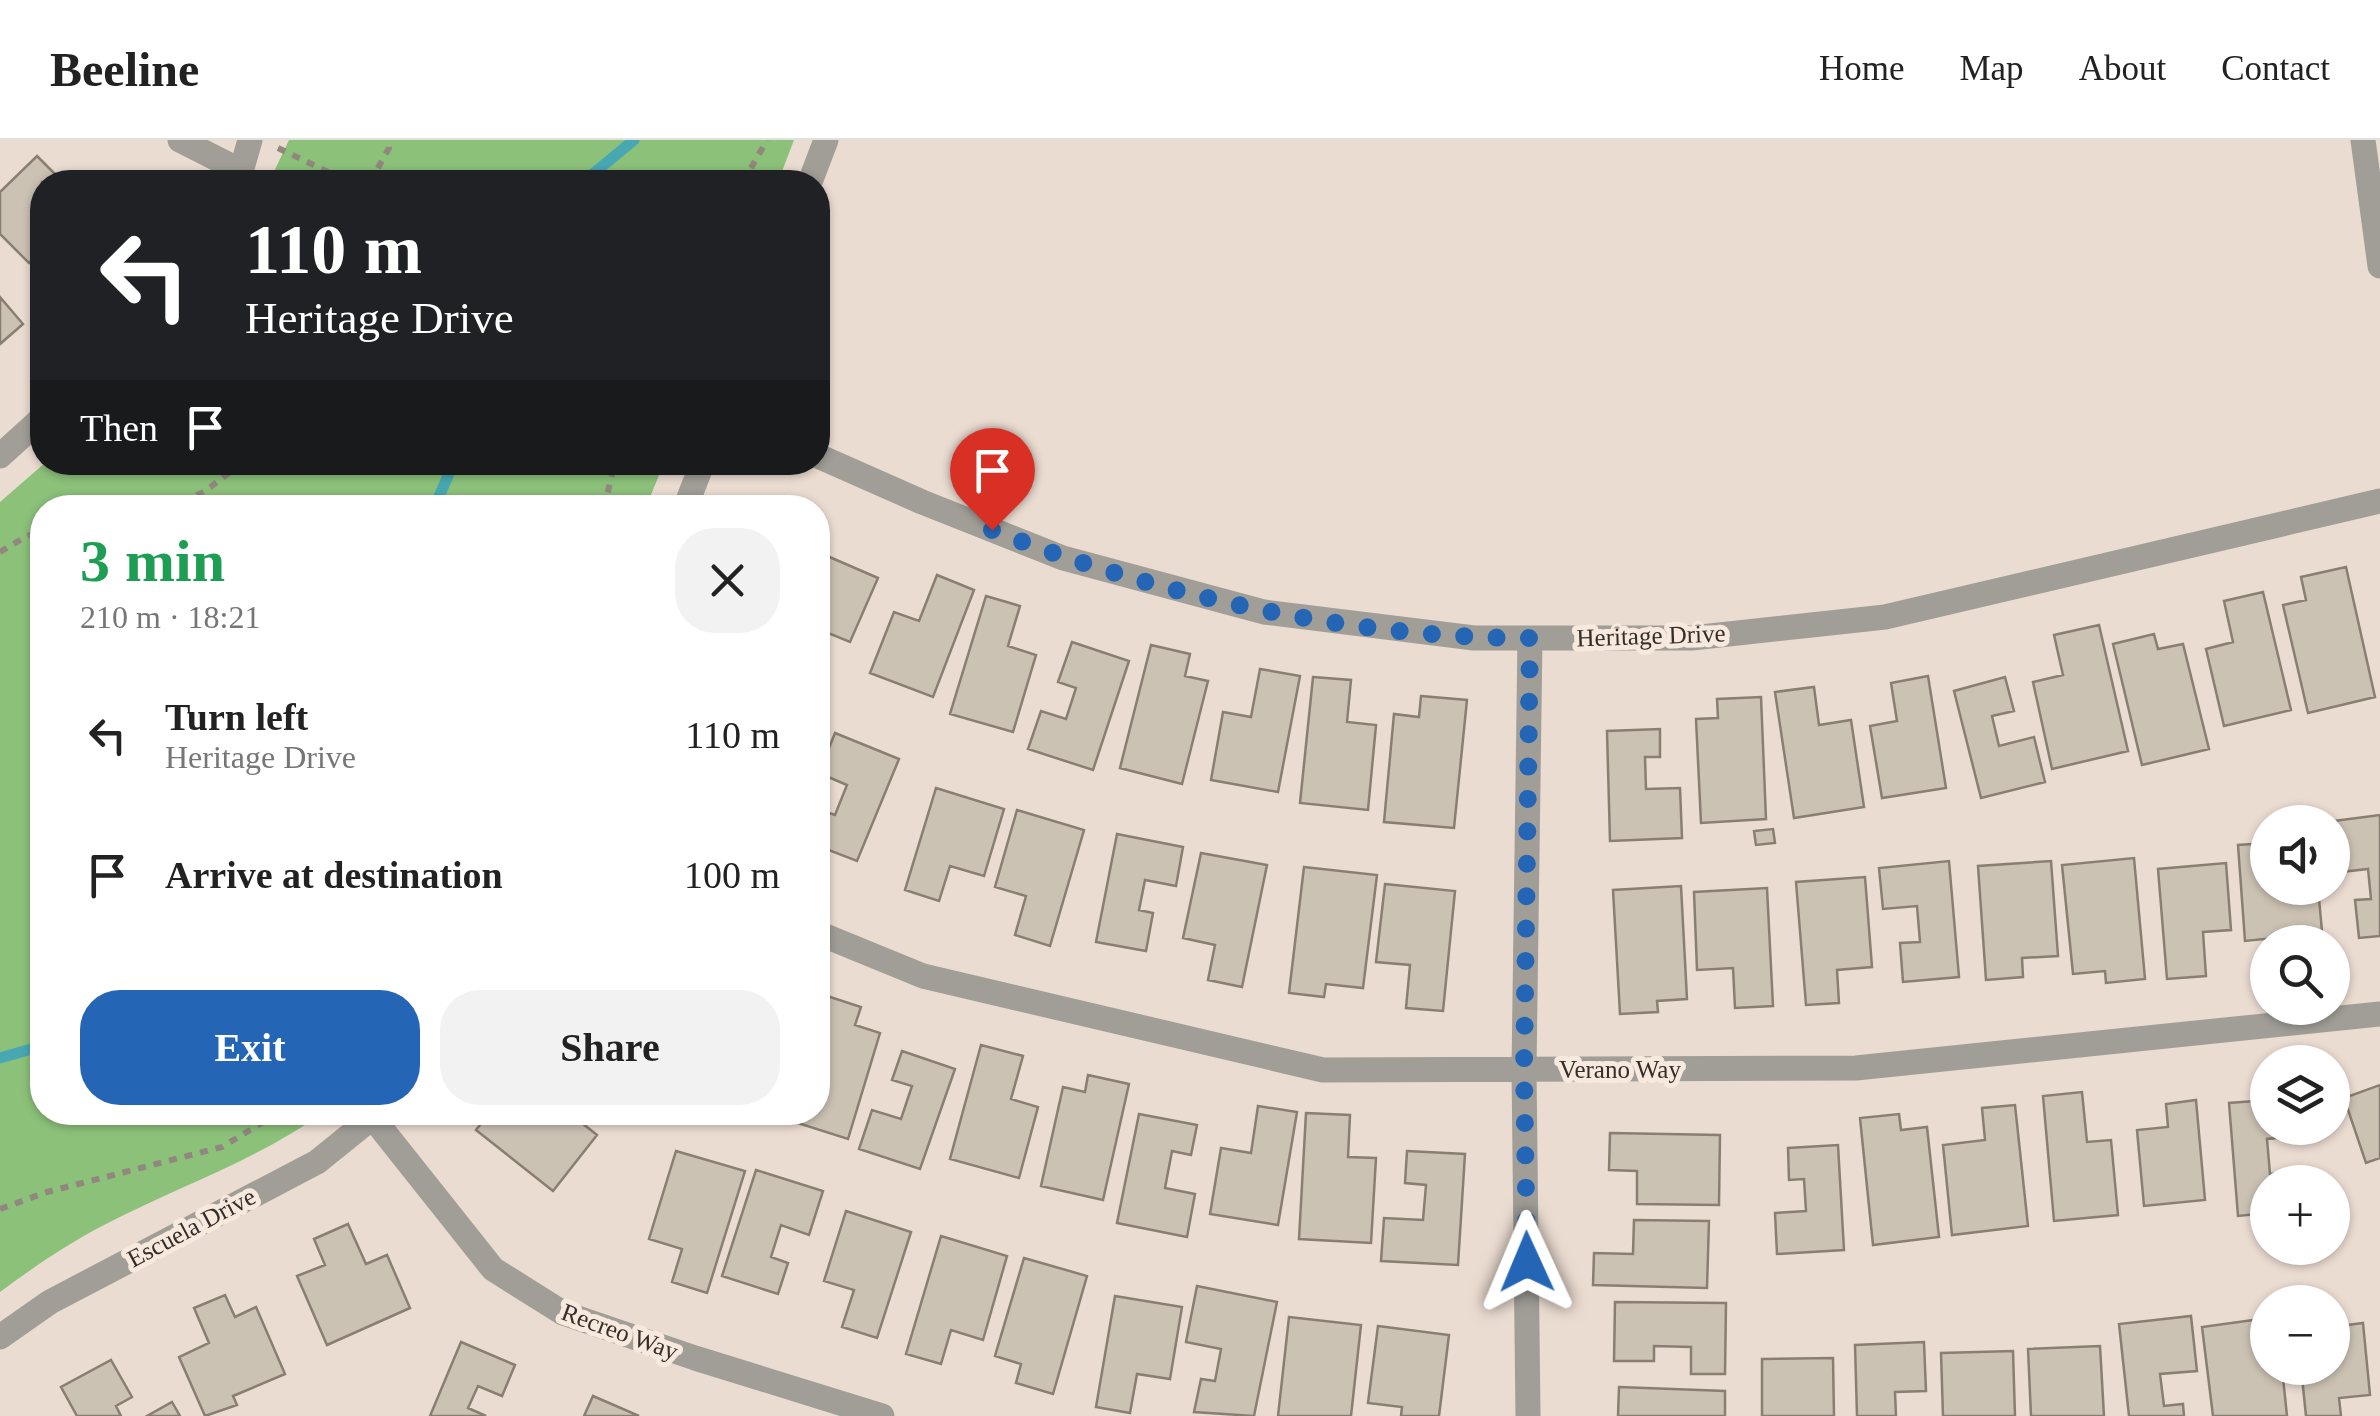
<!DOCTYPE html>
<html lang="en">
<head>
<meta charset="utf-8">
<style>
	:root { --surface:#fff; --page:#f2f2f2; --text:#222; --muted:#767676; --line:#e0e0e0; --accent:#2565b6 }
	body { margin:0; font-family:Georgia,serif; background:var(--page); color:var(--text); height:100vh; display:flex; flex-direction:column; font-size:38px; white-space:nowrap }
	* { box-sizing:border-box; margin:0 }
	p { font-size:32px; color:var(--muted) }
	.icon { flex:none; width:55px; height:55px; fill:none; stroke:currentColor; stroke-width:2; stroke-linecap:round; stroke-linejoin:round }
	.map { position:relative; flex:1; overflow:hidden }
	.drawer { position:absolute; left:30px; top:355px; width:800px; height:630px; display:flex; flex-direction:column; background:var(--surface); border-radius:40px; box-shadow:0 2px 8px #0004 }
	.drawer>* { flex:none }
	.banner { position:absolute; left:30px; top:30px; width:800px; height:305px; border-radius:40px; box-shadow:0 2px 8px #0004; background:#202124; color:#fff; overflow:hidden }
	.fabs { position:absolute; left:2250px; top:665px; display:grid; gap:20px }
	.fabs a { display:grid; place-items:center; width:100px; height:100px; border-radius:50%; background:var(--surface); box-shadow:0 2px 8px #0004; font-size:50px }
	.pin { position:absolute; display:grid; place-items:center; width:85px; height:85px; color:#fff; margin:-102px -42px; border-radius:50% 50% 50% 0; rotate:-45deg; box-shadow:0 0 10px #0007 }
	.pin .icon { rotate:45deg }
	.me { position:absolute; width:110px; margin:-55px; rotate:359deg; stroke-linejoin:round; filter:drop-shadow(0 0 8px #0008) }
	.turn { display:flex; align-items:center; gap:35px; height:210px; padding:0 50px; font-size:45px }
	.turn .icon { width:130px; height:130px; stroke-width:2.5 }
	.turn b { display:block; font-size:70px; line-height:85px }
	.then { display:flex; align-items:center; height:95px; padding:0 50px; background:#0003; gap:20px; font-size:38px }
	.round { display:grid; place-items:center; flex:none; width:105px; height:105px; border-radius:40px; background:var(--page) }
	.summary { display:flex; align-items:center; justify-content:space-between; height:170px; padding:0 50px }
	h1 { font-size:60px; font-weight:700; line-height:75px; color:#1e9e55 }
	.primary-button { display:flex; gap:20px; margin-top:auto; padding:20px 50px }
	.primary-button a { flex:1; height:115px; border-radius:40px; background:var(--accent); color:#fff; font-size:40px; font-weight:700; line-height:115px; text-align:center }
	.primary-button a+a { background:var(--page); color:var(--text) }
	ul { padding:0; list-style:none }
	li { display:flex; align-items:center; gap:30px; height:140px; padding:0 50px }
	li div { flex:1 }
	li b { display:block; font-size:38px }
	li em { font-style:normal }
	header { display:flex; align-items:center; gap:60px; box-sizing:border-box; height:140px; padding:0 50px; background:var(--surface); border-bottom:2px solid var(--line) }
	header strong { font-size:48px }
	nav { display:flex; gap:55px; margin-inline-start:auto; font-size:35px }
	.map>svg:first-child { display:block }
	.green { fill:#8cc17a }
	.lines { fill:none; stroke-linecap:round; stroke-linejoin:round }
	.stream { stroke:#48a8b2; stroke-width:11 }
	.building { fill:#ccc2b4; stroke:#887f72; stroke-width:2.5 }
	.path { stroke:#91877f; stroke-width:6; stroke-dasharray:8 8; stroke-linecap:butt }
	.minor { stroke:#a09e97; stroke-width:25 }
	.route { stroke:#2565b6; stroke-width:18; stroke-dasharray:0 32.4 }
	.labels { text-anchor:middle; stroke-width:10; stroke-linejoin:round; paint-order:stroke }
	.street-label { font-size:25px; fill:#342e2a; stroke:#f8e9de }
</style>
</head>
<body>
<header>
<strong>Beeline</strong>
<nav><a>Home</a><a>Map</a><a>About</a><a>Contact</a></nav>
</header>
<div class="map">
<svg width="2380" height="1276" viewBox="0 0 2380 1276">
	<rect width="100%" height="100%" fill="#ebdcd1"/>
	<path class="green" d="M 289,0 L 794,0 L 778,42 L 269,42 Z
		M 46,322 L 664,323 L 646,367 L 42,368 L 42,972 L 323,973 C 255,1021 177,1047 104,1085 C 67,1104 34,1127 0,1152 L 0,362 Z"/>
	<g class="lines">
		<path class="stream" d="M 583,42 L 634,0
			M 434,368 L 454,322
			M 0,918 L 42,906"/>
	</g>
	<path class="building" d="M 37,16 L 63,42 L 42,42 L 42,109 L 29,123 L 0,94 L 0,52 Z
		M 0,157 L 23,184 L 0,204 Z
		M 818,412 L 878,438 L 850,502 L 818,489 Z
		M 2346,427 L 2375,557 L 2308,573 L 2283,465 L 2306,460 L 2301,437 Z
		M 937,435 L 974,450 L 933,557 L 870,533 L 894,472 L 919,481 Z
		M 2263,452 L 2291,570 L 2224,586 L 2206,509 L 2233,502 L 2224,461 Z
		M 986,456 L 1020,466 L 1008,506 L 1036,515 L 1013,592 L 950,574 Z
		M 2099,485 L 2128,611 L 2052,629 L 2033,542 L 2063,535 L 2054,495 Z
		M 2154,494 L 2158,509 L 2183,504 L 2209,609 L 2142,625 L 2113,504 Z
		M 1072,502 L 1129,521 L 1093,630 L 1028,609 L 1041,571 L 1066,579 L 1076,548 L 1058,542 Z
		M 1151,505 L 1190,514 L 1185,536 L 1208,541 L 1182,644 L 1120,628 Z
		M 1260,529 L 1300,536 L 1278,652 L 1211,640 L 1223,572 L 1251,577 Z
		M 1928,536 L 1946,648 L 1882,658 L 1870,586 L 1897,581 L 1891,543 Z
		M 1313,537 L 1351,540 L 1347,582 L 1376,585 L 1368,670 L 1300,663 Z
		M 2005,537 L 2014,571 L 1992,576 L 1999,606 L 2034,597 L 2045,642 L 1981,658 L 1954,551 Z
		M 1814,547 L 1819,585 L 1851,580 L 1864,667 L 1794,678 L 1775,552 Z
		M 1421,556 L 1467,560 L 1454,688 L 1384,682 L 1394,574 L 1419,577 Z
		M 1761,557 L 1766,679 L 1701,683 L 1696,579 L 1718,578 L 1717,559 Z
		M 1660,589 L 1660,617 L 1645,617 L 1646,649 L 1680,648 L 1682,698 L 1610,701 L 1607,591 Z
		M 835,593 L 899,619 L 857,721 L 818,706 L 818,669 L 835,675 L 847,645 L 819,633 Z
		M 936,648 L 1004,669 L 984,736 L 950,726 L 939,761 L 905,750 Z
		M 1017,670 L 1084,690 L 1050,806 L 1015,795 L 1026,756 L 995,747 Z
		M 2380,675 L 2380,796 L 2359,798 L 2355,760 L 2371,759 L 2368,729 L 2332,733 L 2332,682 L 2326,682 Z
		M 1773,689 L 1775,703 L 1756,705 L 1754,691 Z
		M 1117,694 L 1183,707 L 1176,746 L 1145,740 L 1139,770 L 1153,773 L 1146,811 L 1096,802 Z
		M 2268,703 L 2268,748 L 2318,748 L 2323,802 L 2285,802 L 2284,797 L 2245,801 L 2238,705 Z
		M 1201,713 L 1267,725 L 1242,847 L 1208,840 L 1215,805 L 1183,798 Z
		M 2134,718 L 2145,839 L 2106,843 L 2105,831 L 2073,834 L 2062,725 Z
		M 1949,721 L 1959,837 L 1903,842 L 1900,803 L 1920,802 L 1917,766 L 1883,769 L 1879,728 Z
		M 2051,721 L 2058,816 L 2022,818 L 2023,837 L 1986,840 L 1978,726 Z
		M 2226,723 L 2231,790 L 2203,792 L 2206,836 L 2167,839 L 2158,729 Z
		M 1304,727 L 1377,735 L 1363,848 L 1326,844 L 1324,857 L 1289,853 Z
		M 1865,737 L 1872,827 L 1837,830 L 1839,863 L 1806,865 L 1796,742 Z
		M 1385,744 L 1455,751 L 1443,871 L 1406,868 L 1410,825 L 1376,822 Z
		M 1681,746 L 1687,859 L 1657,861 L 1658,872 L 1620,874 L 1613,750 Z
		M 1767,748 L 1773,866 L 1735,868 L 1733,828 L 1697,830 L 1694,752 Z
		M 824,855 L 861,867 L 855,885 L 880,893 L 848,999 L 785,979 L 787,972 L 818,972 L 818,875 Z
		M 981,905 L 1023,916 L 1011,959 L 1038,967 L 1019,1038 L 950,1019 Z
		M 902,911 L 955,929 L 920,1029 L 859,1009 L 872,970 L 901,979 L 912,946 L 892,940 Z
		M 1088,935 L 1129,944 L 1103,1060 L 1041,1046 L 1063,947 L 1085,952 Z
		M 2380,945 L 2380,1018 L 2366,1023 L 2344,958 Z
		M 2082,952 L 2087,1002 L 2111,1000 L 2118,1075 L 2054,1081 L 2043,956 Z
		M 2196,960 L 2205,1060 L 2144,1066 L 2137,990 L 2168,987 L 2166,964 Z
		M 2268,960 L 2268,988 L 2288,988 L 2289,997 L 2267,999 L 2270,1034 L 2307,1031 L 2307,1042 L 2268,1042 L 2268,1073 L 2238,1076 L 2229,963 Z
		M 2015,965 L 2028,1086 L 1952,1095 L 1943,1005 L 1985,1000 L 1982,968 Z
		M 1258,966 L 1297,972 L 1278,1085 L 1210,1074 L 1221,1008 L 1251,1013 Z
		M 490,972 L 510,972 L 520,981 L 527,972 L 568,972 L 597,995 L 553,1051 L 476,990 Z
		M 1306,973 L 1350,975 L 1348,1017 L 1376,1018 L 1371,1103 L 1299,1099 Z
		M 1139,974 L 1197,985 L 1191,1015 L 1172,1011 L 1165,1048 L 1195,1054 L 1187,1097 L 1117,1083 Z
		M 1899,974 L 1901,990 L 1927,987 L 1939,1097 L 1873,1105 L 1860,978 Z
		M 1610,993 L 1720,995 L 1719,1065 L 1637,1064 L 1637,1031 L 1609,1030 Z
		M 1838,1005 L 1844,1110 L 1777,1114 L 1775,1073 L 1806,1071 L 1804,1039 L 1789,1040 L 1788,1008 Z
		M 676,1011 L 745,1031 L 707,1153 L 672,1142 L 682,1109 L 649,1099 Z
		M 1407,1011 L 1465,1014 L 1458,1125 L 1381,1121 L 1384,1078 L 1423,1080 L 1426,1045 L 1405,1043 Z
		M 756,1030 L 823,1051 L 809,1095 L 781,1085 L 771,1117 L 788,1123 L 778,1154 L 722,1136 Z
		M 846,1071 L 911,1092 L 877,1198 L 842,1187 L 854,1150 L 824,1141 Z
		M 1634,1080 L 1709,1081 L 1707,1148 L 1593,1145 L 1594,1113 L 1633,1114 Z
		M 348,1084 L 366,1124 L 387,1115 L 410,1168 L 327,1205 L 297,1136 L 325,1125 L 314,1099 Z
		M 941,1096 L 1007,1116 L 983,1200 L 951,1190 L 941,1224 L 906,1214 Z
		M 1024,1118 L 1087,1136 L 1053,1254 L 1016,1243 L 1021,1224 L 995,1216 Z
		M 1197,1146 L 1277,1162 L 1254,1276 L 1194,1272 L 1201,1239 L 1215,1241 L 1221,1209 L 1186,1202 Z
		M 225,1155 L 235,1177 L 256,1167 L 285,1234 L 233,1256 L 237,1265 L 205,1276 L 179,1217 L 209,1203 L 194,1168 Z
		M 1115,1156 L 1182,1167 L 1170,1239 L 1137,1234 L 1130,1273 L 1096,1267 Z
		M 1615,1162 L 1726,1163 L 1725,1234 L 1691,1234 L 1691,1207 L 1654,1206 L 1654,1221 L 1614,1221 Z
		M 2191,1176 L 2197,1231 L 2160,1234 L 2164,1266 L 2183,1264 L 2184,1276 L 2129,1276 L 2119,1184 Z
		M 1289,1177 L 1361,1185 L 1351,1276 L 1278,1276 Z
		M 2268,1178 L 2268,1228 L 2282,1228 L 2287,1276 L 2213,1276 L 2202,1187 Z
		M 2363,1183 L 2370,1255 L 2339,1258 L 2341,1276 L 2306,1276 L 2301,1228 L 2332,1228 L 2332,1187 Z
		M 1378,1186 L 1449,1195 L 1439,1276 L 1401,1276 L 1402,1267 L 1368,1263 Z
		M 461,1202 L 515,1225 L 502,1256 L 478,1246 L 468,1268 L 486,1276 L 430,1276 Z
		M 1924,1202 L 1926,1251 L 1895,1252 L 1896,1276 L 1857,1276 L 1855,1205 Z
		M 2100,1206 L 2104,1276 L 2031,1276 L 2028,1209 Z
		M 2013,1211 L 2015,1276 L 1943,1276 L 1941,1213 Z
		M 1833,1218 L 1834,1276 L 1762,1276 L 1762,1219 Z
		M 111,1220 L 132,1257 L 116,1266 L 121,1276 L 77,1276 L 61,1247 Z
		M 1619,1247 L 1725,1251 L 1725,1276 L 1618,1276 Z
		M 593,1256 L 639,1276 L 584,1276 Z
		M 172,1262 L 180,1276 L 147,1276 Z"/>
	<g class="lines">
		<path class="path" d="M 278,8 L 349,42
			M 370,42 L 389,8 L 388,0
			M 743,42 L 767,0
			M 167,368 L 204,352 L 243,322
			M 604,368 L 615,322
			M 0,412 L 27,396 L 42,391
			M 0,1069 L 47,1052 L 222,1007 L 280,972"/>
		<path class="minor" d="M 180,0 L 241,31
			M 2363,0 L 2380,126
			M 238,42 L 250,0
			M 810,42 L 826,0
			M 0,316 L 42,278
			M 818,316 L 922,362 L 1063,418 L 1264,472 L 1474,498 L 1692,498 L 1885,477 L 2380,361
			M 685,368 L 703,322
			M 818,793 L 923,836 L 1323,930 L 1856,928 L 2380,874
			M 373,978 L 493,1129 L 563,1173 L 695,1218 L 882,1276
			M 0,1197 L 50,1162 L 317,1022 L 379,972
			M 1528,1276 L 1524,929 L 1530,498"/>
	</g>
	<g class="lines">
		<path class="route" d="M 992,390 C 1158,456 1351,498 1530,498 L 1524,929 L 1527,1122"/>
	</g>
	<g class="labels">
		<g class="street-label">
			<text transform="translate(1651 495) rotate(-2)" y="9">Heritage Drive</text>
			<text x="1620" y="938">Verano Way</text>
			<text transform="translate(191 1087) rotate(-28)" y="9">Escuela Drive</text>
			<text transform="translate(620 1191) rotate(20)" y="9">Recreo Way</text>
		</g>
	</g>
</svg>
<div class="fabs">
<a><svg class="icon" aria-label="sound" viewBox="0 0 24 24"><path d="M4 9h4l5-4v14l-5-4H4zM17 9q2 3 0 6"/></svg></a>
<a><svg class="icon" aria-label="search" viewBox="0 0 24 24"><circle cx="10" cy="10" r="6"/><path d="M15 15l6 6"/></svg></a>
<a><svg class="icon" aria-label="layers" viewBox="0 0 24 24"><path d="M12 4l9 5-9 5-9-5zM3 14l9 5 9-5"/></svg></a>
<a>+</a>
<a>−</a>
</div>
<div class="pin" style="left:992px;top:390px;background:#d93025"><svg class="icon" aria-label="arrive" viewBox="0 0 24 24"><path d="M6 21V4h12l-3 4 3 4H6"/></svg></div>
<svg class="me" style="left:1527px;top:1122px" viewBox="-20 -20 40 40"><path d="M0-17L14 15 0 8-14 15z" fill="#2565b6" stroke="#fff" stroke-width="4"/></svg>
<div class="banner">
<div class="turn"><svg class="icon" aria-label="left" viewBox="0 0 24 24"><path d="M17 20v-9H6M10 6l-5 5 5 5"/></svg><div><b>110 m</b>Heritage Drive</div></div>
<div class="then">Then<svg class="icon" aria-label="arrive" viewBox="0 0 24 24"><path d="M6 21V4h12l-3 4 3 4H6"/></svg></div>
</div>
<section class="drawer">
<div class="summary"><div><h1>3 min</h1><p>210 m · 18:21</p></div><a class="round"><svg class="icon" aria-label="close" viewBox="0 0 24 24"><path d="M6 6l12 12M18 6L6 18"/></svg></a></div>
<ul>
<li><svg class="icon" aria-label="left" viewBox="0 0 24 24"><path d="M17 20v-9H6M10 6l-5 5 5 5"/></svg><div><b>Turn left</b><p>Heritage Drive</p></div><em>110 m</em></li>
<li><svg class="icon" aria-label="arrive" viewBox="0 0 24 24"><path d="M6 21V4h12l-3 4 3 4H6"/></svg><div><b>Arrive at destination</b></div><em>100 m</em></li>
</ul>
<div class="primary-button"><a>Exit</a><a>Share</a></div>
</section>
</div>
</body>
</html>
